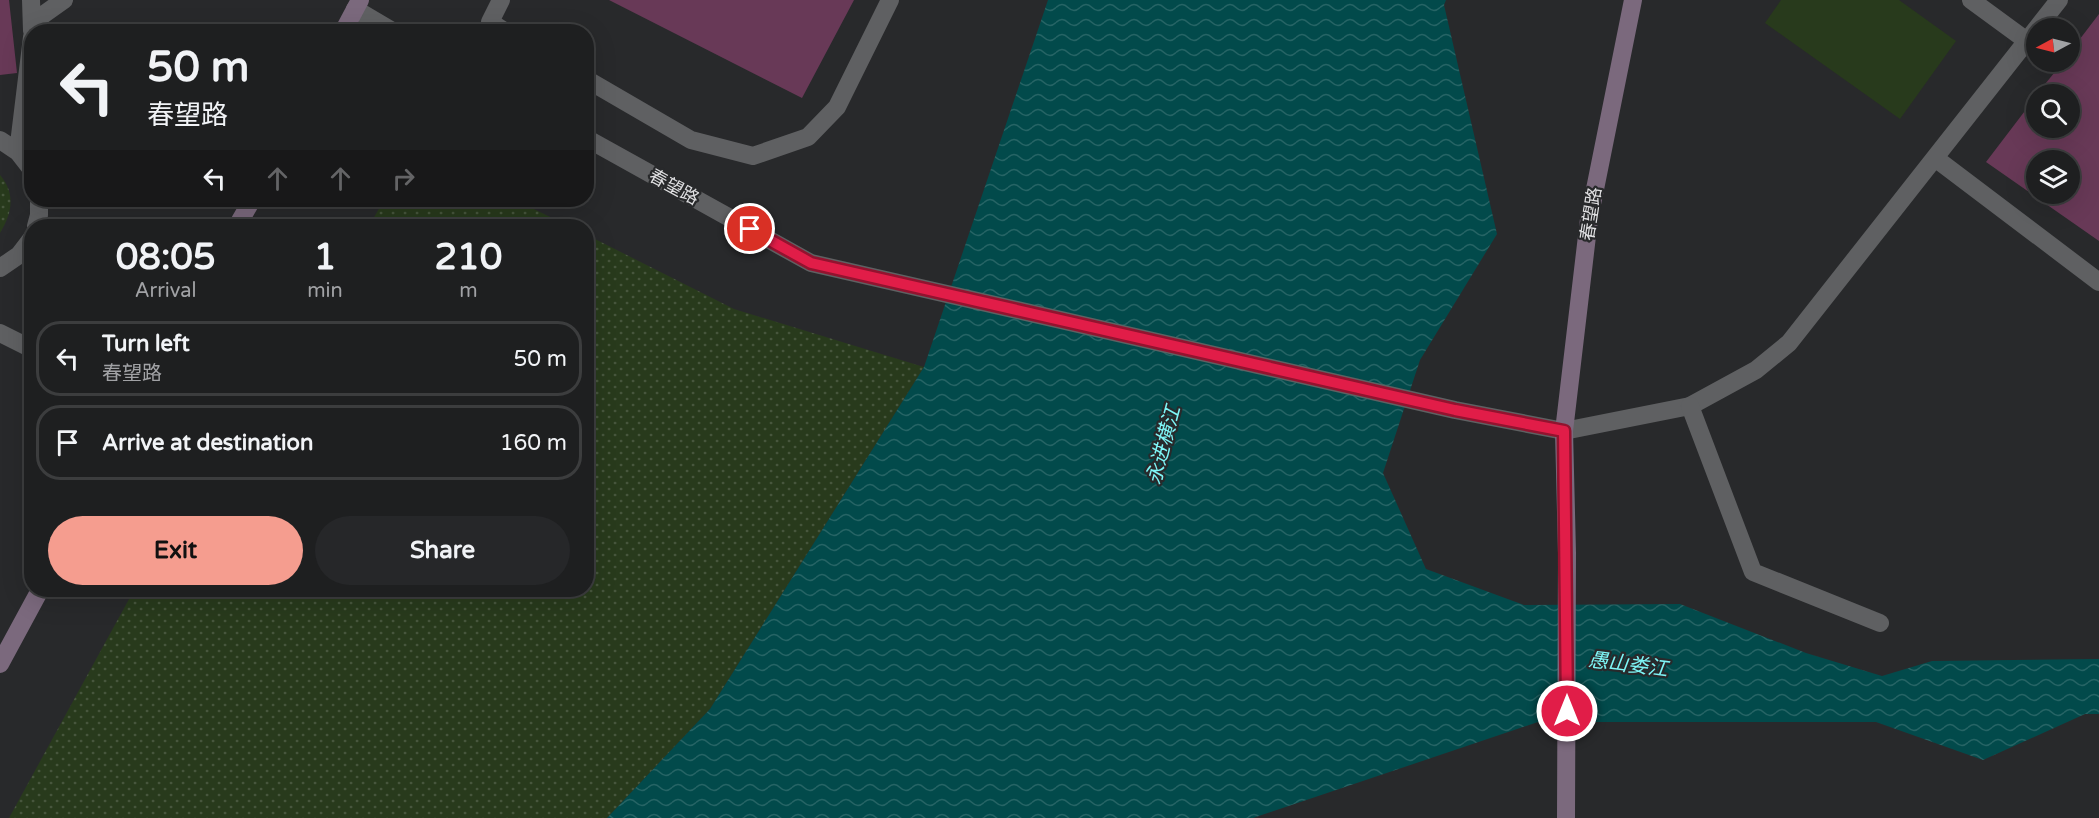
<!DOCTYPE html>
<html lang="en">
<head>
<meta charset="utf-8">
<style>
	:root { --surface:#1e1f20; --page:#262729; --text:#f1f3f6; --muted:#a1a2a5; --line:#3c3d3e; --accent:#f59d8f }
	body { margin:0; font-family:"Varela Round","Noto Sans SC",sans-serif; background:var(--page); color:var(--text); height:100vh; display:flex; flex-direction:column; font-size:22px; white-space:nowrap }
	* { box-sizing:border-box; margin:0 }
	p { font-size:20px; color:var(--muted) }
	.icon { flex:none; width:33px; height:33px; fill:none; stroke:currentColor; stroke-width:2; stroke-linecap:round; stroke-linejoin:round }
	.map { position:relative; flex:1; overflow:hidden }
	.sheet { position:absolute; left:24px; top:219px; width:570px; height:378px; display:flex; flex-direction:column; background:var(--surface); border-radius:24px; box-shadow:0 6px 24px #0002,0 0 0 2px var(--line) }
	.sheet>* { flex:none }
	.hud { position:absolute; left:24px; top:24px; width:570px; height:183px; border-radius:24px; box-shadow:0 6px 24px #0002,0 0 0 2px var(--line); background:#1e1f20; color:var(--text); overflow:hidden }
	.needle { width:39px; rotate:263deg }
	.controls { position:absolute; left:2026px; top:18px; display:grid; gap:12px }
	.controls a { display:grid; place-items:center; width:54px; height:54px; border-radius:50%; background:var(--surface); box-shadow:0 6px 24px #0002,0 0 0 2px var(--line); font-size:30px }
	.pin { position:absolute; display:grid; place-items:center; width:51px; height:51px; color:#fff; margin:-26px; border:3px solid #fff; border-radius:50%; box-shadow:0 2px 6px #0007 }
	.me { position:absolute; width:66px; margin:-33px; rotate:0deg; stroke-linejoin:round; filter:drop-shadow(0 0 4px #0008) }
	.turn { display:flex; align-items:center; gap:21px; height:126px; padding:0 24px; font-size:27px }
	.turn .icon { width:78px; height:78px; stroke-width:2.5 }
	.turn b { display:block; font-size:42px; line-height:51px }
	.lanes { display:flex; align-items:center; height:57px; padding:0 24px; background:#0003; justify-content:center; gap:30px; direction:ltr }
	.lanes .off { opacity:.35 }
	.eta { display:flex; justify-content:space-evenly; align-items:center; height:102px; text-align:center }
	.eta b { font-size:36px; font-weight:700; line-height:42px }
	.primary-button { display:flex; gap:12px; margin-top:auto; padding:12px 24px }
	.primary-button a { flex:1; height:69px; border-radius:36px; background:var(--accent); color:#111; font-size:24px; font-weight:700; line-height:69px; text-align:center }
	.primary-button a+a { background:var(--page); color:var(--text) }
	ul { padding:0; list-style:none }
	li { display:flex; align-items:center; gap:18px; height:75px; margin:0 12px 9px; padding:0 12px; border:3px solid var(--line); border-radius:24px }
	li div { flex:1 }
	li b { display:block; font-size:22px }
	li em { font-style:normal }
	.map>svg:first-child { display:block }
	.grass { fill:url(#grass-dots) }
	.park { fill:#283a1c }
	.water { fill:url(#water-waves) }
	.building { fill:#683957; fill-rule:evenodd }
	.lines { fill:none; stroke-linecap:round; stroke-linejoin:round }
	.lane { stroke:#5f6062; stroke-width:18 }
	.street { stroke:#5f6062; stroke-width:18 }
	.secondary { stroke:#7b697d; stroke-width:18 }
	.route-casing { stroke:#92132f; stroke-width:15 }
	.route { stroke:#e11d48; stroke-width:10 }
	.labels { text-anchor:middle; stroke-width:4.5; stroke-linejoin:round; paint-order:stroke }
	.street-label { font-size:18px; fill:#dfdfe1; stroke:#28292b }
	.water-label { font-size:20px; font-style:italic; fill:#7ef6f7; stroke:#28292b }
</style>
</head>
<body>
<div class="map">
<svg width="2099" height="818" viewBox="0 0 2099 818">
	<defs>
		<pattern id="grass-dots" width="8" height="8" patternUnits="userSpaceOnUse" patternTransform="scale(1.5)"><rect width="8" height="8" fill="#283a1c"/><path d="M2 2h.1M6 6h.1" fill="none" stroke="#47563d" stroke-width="1.8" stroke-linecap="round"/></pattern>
		<pattern id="water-waves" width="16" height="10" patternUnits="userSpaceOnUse" patternTransform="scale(1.5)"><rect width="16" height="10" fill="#024a4b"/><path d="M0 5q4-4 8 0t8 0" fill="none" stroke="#266465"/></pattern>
	</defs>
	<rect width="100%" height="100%" fill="#28292b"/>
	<path class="grass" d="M 0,175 C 16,193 12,214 0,233 Z
		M 384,200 L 515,200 L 569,226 L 369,226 Z
		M 587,235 L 734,309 L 924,367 L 710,709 L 607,818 L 9,818 L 134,590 L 586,590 Z"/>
	<path class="park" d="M 1781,0 L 1899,0 L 1956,41 L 1900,119 L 1765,23 Z"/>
	<path class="water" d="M 1048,0 L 1446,0 L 1444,5 L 1497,234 L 1420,360 L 1383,473 L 1426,569 L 1524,605 L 1680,604 L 1806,653 L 1882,676 L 1932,661 L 2099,659 L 2099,714 L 2085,714 L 1983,760 L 1876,722 L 1538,722 L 1253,818 L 607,818 L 710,709 L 924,367 Z"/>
	<path class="building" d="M 0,0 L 9,0 L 17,73 L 0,75 Z
		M 609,0 L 854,0 L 802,98 Z
		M 2099,14 L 2099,241 L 1986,162 L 2037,95 L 2037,128 L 2070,128 L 2070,94 L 2037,94 L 2063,62 L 2070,62 L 2070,52 ZM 2037,160 L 2070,160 L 2070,194 L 2037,194 Z"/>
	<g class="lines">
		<path class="lane" d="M 501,0 L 490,22 L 506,32
			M 1971,0 L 2027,41
			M 586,79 L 691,140 L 753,156 L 808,137 L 837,107 L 890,0
			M 1935,158 L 2099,282
			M 0,333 L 30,348 L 32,345
			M 1564,431 L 1690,406 L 1756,370 L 1789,343 L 2059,0"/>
		<path class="street" d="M 31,0 L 32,31
			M 355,9 L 394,32
			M 33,22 L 64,0
			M 586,138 L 811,263 L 1455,410 L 1564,431
			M 0,140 L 18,152 L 32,170
			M 18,152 L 32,37
			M 36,226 L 39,215 L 39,200
			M 0,268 L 19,255 L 32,238
			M 1690,406 L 1753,572 L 1880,623"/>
		<path class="secondary" d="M 343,32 L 360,0
			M 237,226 L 252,200
			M 0,664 L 40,590
			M 1566,818 L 1567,553 L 1564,431 L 1589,219 L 1633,0"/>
	</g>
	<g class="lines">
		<defs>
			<path id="route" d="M 750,229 L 811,263 L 1455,410 L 1564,431 L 1567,711"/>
		</defs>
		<use href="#route" class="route-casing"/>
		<use href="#route" class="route"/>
	</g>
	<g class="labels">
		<g class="street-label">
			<text transform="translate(674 187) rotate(29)" y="6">春望路</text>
			<text transform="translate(1591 214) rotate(-81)" y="6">春望路</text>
		</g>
		<g class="water-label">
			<text transform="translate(1163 445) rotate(-75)" y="7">永进横江</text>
			<text transform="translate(1628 664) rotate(7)" y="7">愚山娄江</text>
		</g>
	</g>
</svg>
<div class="controls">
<a><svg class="needle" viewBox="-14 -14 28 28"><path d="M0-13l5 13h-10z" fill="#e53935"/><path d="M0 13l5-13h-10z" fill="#a1a2a5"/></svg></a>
<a><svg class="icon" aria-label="search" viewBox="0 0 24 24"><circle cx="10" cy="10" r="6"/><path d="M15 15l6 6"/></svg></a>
<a><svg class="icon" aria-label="layers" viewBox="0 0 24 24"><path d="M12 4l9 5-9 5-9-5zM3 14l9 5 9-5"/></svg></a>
</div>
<div class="pin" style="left:750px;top:229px;background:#d93025"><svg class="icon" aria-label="arrive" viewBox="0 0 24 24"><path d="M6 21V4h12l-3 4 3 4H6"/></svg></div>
<svg class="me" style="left:1567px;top:711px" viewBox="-20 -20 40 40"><circle r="17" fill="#e11d48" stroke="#fff" stroke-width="3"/><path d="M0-11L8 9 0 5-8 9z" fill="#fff"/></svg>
<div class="hud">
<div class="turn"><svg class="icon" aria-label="left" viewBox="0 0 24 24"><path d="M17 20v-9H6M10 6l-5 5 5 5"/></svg><div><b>50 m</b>春望路</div></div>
<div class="lanes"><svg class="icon" aria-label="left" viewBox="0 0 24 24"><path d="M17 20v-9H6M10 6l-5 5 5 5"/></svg><svg class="icon off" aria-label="ahead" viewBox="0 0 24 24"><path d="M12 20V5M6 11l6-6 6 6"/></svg><svg class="icon off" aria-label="ahead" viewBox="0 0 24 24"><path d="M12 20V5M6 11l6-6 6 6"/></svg><svg class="icon off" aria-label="right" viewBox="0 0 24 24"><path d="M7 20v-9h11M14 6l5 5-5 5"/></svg></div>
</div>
<section class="sheet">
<div class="eta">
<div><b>08:05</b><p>Arrival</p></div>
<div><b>1</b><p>min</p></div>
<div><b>210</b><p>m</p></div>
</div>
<ul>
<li><svg class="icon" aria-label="left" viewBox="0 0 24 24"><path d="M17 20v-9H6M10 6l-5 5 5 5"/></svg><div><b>Turn left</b><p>春望路</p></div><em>50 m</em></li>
<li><svg class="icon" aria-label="arrive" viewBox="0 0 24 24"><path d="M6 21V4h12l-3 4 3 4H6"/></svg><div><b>Arrive at destination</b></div><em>160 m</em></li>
</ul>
<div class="primary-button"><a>Exit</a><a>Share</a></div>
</section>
</div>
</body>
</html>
